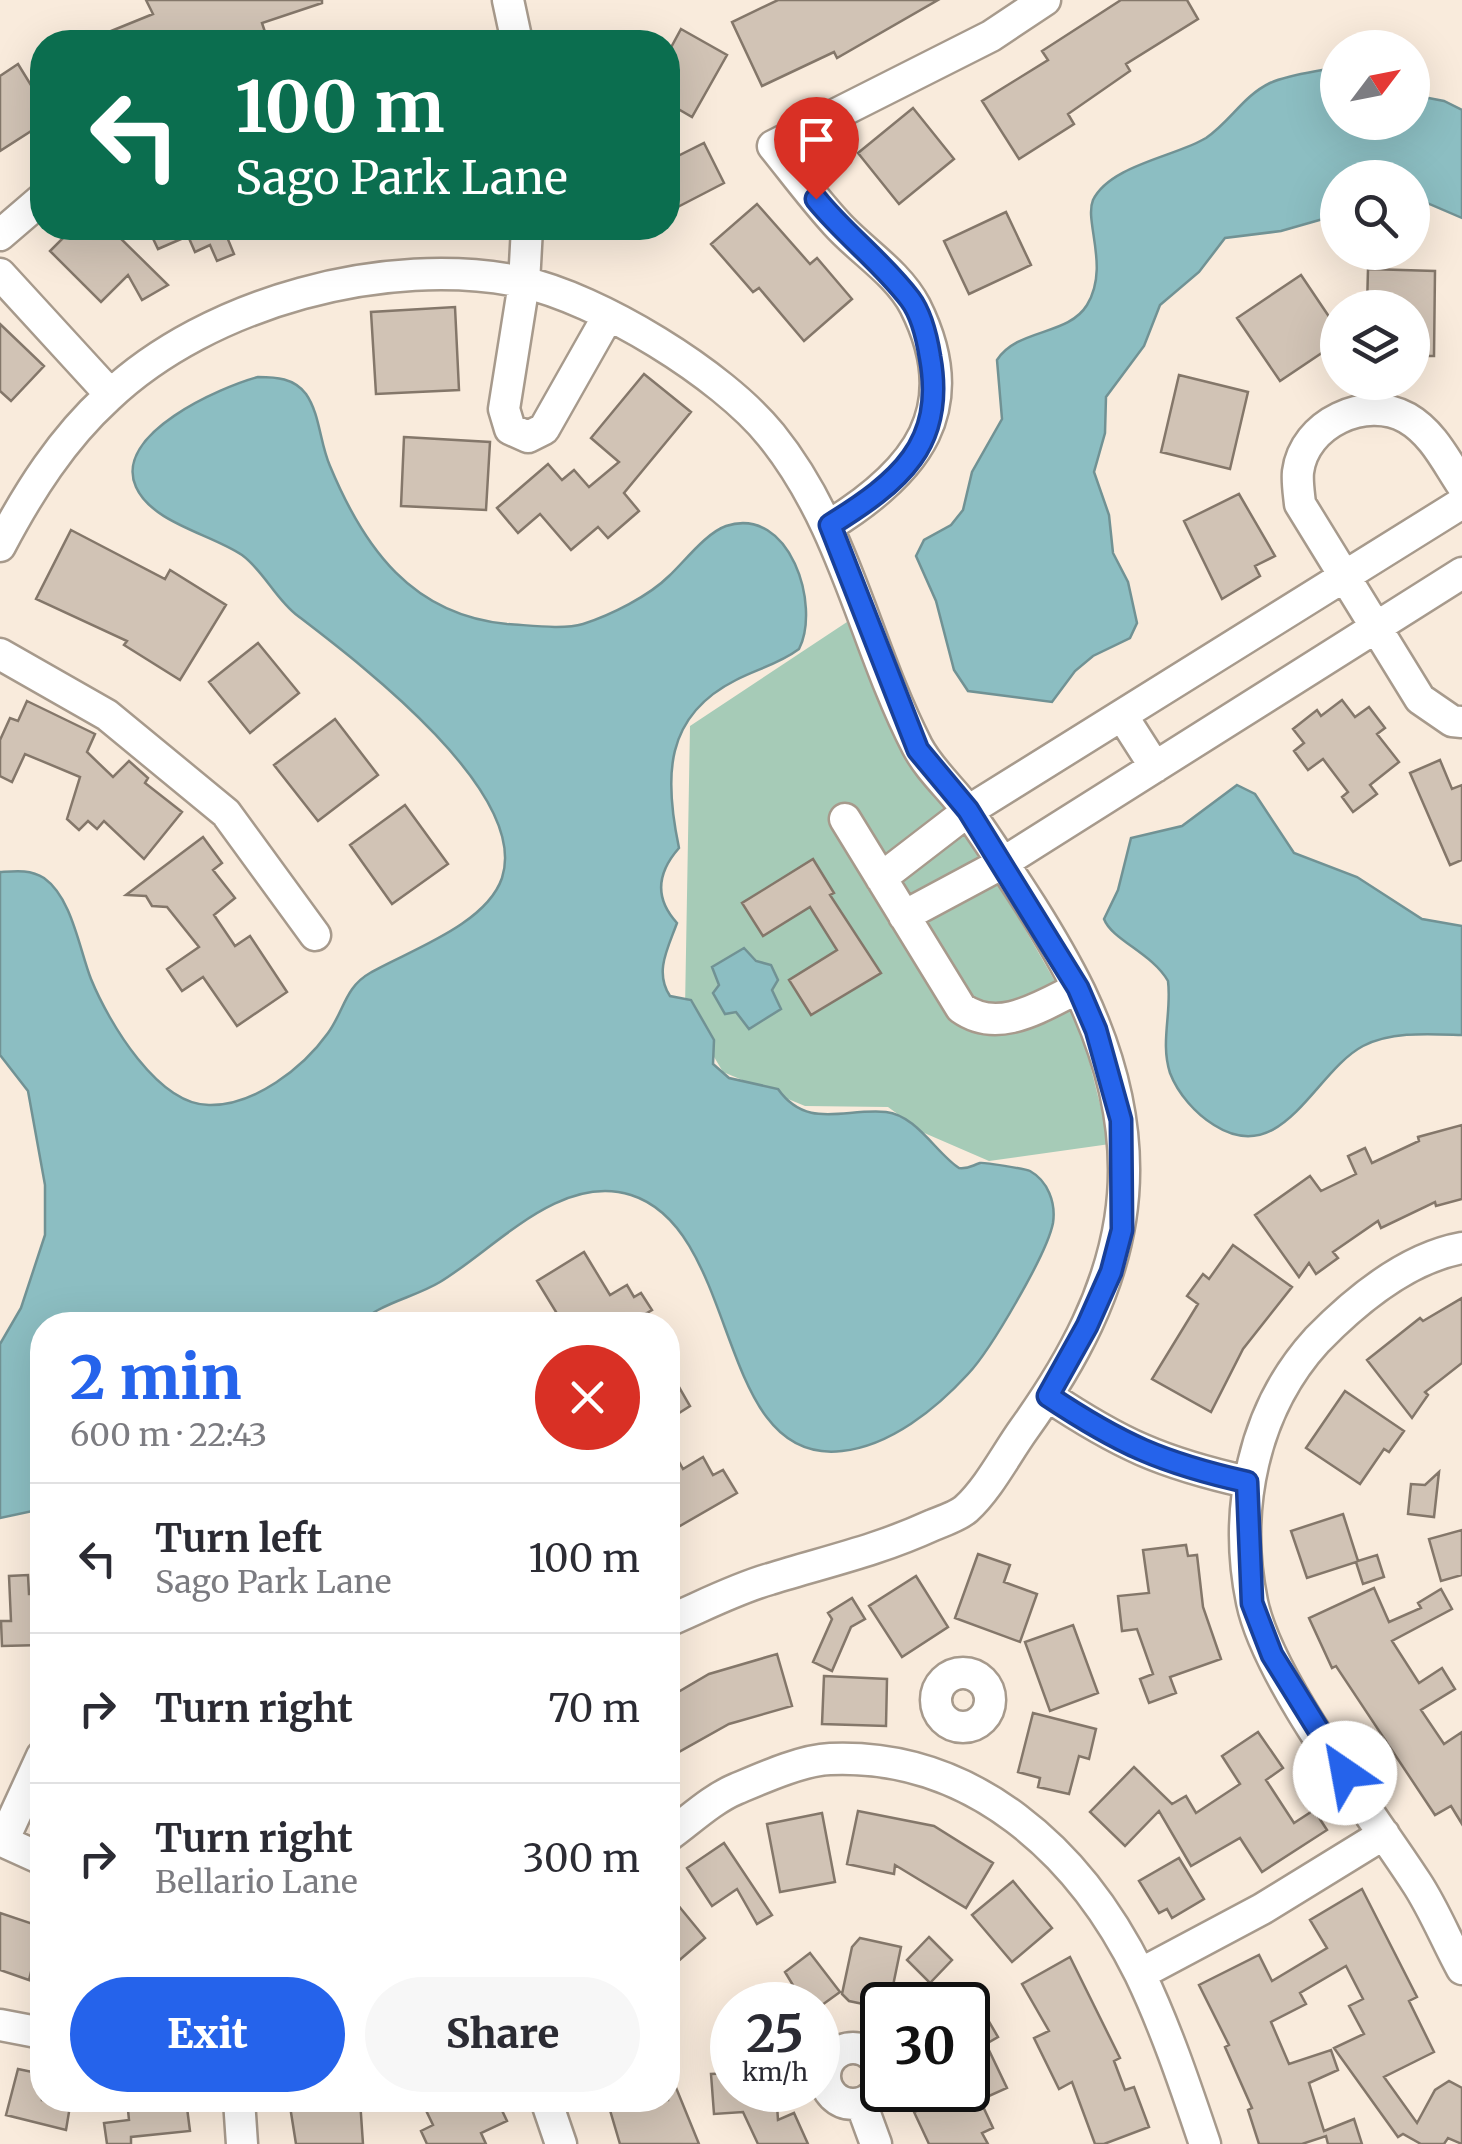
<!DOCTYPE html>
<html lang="en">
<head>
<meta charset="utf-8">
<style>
	:root { --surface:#fff; --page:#f7f7f7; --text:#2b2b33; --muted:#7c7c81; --line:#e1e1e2; --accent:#2563eb }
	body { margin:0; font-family:Merriweather,serif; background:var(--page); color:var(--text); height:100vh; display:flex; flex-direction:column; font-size:38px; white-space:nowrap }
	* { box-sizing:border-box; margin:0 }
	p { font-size:32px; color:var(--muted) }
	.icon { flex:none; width:55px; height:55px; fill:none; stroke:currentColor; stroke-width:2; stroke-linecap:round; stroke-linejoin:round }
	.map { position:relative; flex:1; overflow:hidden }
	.sheet { position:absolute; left:30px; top:1312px; width:650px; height:800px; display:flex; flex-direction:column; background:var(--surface); border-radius:40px; box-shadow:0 10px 40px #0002 }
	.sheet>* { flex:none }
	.hud { position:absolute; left:30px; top:30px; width:650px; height:210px; border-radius:40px; box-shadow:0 10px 40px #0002; background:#0b6e4f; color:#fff; overflow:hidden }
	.needle { width:65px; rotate:58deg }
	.fabs { position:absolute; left:1320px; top:30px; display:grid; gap:20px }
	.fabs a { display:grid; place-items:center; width:110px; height:110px; border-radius:50%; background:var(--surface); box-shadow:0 10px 40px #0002; font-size:50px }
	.speed { position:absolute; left:710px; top:1982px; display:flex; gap:20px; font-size:50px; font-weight:700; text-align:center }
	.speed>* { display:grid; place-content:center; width:130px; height:130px; border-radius:50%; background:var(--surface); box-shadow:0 10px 40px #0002; line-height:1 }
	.speed small { font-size:25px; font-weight:400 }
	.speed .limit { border:5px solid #111; border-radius:15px; background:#fff; color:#111 }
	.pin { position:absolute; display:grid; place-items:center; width:85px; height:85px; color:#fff; margin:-102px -42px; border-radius:50% 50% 50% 0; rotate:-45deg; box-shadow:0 0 10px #0007 }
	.pin .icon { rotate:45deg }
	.me { position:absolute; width:110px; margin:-55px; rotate:327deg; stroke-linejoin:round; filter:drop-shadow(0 0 8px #0008) }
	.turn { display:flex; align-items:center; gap:35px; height:210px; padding:0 40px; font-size:45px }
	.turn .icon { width:130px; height:130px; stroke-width:2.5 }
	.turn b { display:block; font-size:70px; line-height:85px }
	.round { display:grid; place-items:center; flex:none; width:105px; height:105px; border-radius:52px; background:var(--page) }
	.overview { display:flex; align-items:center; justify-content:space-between; height:170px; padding:0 40px }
	h1 { font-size:60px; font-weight:800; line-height:75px; color:var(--accent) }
	.cta { display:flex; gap:20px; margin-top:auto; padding:20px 40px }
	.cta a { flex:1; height:115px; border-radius:60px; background:var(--accent); color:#fff; font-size:40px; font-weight:800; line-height:115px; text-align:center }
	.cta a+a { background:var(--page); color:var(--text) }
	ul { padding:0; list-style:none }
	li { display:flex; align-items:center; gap:30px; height:150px; padding:0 40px; border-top:2px solid var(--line) }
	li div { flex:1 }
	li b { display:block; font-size:38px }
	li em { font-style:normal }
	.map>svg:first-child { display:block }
	.green { fill:#a6cbb7 }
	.water { fill:#8cbec2; stroke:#719294; stroke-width:2.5 }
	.building { fill:#d1c3b5; stroke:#84776a; stroke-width:2.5 }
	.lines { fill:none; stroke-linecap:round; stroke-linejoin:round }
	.minor-casing { stroke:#a79a8c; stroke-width:35 }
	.minor { stroke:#fff; stroke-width:30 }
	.route-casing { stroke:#184099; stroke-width:25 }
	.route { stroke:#2563eb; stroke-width:18 }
</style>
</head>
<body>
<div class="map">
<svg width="1462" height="2144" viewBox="0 0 1462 2144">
	<rect width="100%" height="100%" fill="#f9ebdc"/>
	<path class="green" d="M 847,622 L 906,753 L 999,884 L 1080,1025 L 1110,1144 L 989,1161 L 922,1132 L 888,1107 L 805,1106 L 723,1072 L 685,1008 L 690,726 Z"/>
	<path class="water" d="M 1337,67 L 1338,122 L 1412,122 L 1413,95 L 1444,101 L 1462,110 L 1462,218 L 1413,197 L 1412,178 L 1338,178 L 1337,215 L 1281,231 L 1225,238 L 1199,272 L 1160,305 L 1144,346 L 1106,397 L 1105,433 L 1094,472 L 1109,515 L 1113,553 L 1128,582 L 1137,623 L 1130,638 L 1093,656 L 1075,671 L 1052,702 L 968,691 L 954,670 L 936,601 L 916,556 L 924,540 L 951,525 L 963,510 L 972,472 L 1002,419 L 997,360 C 1018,328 1068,336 1087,305 C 1110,267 1084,222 1093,200 C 1110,165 1177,156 1206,138 C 1230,122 1243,96 1270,83 C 1290,74 1316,72 1337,67 Z
		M 258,377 C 276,377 294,378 306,394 C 320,414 320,444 330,466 C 364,548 412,615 507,624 C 528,625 563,630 583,624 C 611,615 649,596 669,576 C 685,561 706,533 726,526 C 790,505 821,606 799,649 C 779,664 757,669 736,680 C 664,716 664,777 679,848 C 657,873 654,898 677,923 C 668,948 654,972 670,996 L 691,1000 L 714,1040 L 713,1064 L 729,1078 L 778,1089 C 807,1130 844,1108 886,1112 C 916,1115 937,1154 959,1168 C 969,1169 971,1166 980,1163 C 983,1162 1026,1169 1030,1171 C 1048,1181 1056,1203 1053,1223 C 1047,1254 990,1351 968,1374 C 936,1409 890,1446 842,1451 C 714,1466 742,1230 631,1195 C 560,1173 496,1248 440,1282 C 420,1294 398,1299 378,1310 C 370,1314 361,1323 352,1325 C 328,1331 294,1325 269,1325 C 193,1325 118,1325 42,1325 L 42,1509 L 0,1518 L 0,1344 L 21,1308 L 45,1235 L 45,1185 L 28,1091 L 0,1055 L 0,872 C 15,871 30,869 44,878 C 72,898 79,948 91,979 C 109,1023 158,1105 209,1105 C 254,1106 303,1068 328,1033 C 344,1011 345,987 370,973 C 408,951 486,925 502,878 C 530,792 358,662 298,616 C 276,600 264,571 242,555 C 211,534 152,523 136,487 C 112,434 221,387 258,377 Z
		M 1237,785 L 1255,794 L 1294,853 L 1357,877 L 1422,919 L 1462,926 L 1462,1035 C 1430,1034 1392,1031 1363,1046 C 1314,1072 1283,1169 1214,1125 C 1196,1114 1178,1094 1170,1073 C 1160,1042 1172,1012 1168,981 C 1152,953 1112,940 1104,919 L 1118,890 L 1131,838 L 1182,826 Z
		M 744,948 L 756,961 L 771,965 L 778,980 L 772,990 L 781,1009 L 749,1029 L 736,1012 L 725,1014 L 713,993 L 719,985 L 712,967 Z"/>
	<path class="building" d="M 146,0 L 322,0 L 322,3 L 262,23 L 267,38 L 253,42 L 84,42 L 153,14 Z
		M 778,0 L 938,0 L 837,58 L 834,52 L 762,86 L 732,22 Z
		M 1121,0 L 1187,0 L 1198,19 L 1126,64 L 1130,71 L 1068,114 L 1074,124 L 1019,159 L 982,101 L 1048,60 L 1042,51 Z
		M 681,29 L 727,55 L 692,117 L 668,103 L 668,53 Z
		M 18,64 L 42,103 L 42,124 L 0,151 L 0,76 Z
		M 913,108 L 954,159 L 899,204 L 858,153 Z
		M 704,143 L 724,183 L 668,212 L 668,161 Z
		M 757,204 L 810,264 L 817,258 L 852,299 L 804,341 L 759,288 L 753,292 L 711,244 Z
		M 1006,212 L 1031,265 L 969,294 L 944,241 Z
		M 73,228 L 110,228 L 168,285 L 142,300 L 128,275 L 101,302 L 50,251 Z
		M 148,228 L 250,228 L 227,237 L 234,254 L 217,261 L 210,245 L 195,252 L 188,236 L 158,249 Z
		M 1368,269 L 1435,271 L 1434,356 L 1412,356 L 1412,308 L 1367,308 Z
		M 1301,275 L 1338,330 L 1338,342 L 1280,381 L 1237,318 Z
		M 455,307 L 459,390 L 376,394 L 371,312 Z
		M 0,324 L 44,366 L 11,401 L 0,391 Z
		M 644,374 L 691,412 L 624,493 L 639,511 L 608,538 L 598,527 L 571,550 L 540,514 L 518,533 L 497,508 L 548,464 L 562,480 L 574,470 L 589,487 L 619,462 L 591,438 Z
		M 1179,375 L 1248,392 L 1230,469 L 1161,452 Z
		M 404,437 L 490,442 L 486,510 L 401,506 Z
		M 1239,494 L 1275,556 L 1255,566 L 1260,576 L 1222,599 L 1184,521 Z
		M 71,530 L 165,579 L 170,570 L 226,605 L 180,680 L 124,645 L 127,641 L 36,599 Z
		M 258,643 L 299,693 L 250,733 L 209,682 Z
		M 1342,700 L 1355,717 L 1369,707 L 1385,728 L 1377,734 L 1399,762 L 1370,785 L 1377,794 L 1353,812 L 1342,797 L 1348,792 L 1323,759 L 1308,770 L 1294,751 L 1304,743 L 1293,729 L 1317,710 L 1321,716 Z
		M 27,701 L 95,734 L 87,752 L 113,777 L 129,761 L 148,778 L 145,783 L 182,812 L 144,859 L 104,821 L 97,829 L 88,821 L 79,830 L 67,819 L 80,777 L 25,754 L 12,782 L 0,776 L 0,740 L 10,718 L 18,721 Z
		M 335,719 L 378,775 L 318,821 L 274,765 Z
		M 1440,760 L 1452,789 L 1462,785 L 1462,860 L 1450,865 L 1410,773 Z
		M 405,805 L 448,864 L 392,904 L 350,845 Z
		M 203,837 L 222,863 L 213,870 L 235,898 L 214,915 L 235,946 L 250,936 L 287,992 L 237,1026 L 203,977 L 182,991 L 167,969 L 199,947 L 167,907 L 152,906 L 146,896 L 126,895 Z
		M 813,859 L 834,893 L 830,895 L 881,973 L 811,1015 L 789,980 L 837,950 L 810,907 L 763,936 L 742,903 Z
		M 1462,1125 L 1462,1199 L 1436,1206 L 1435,1202 L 1381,1228 L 1378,1221 L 1333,1252 L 1338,1258 L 1316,1274 L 1309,1263 L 1299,1277 L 1255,1215 L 1310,1176 L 1321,1191 L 1356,1174 L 1348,1156 L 1365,1148 L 1372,1163 L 1419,1141 L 1418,1137 Z
		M 1233,1245 L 1292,1287 L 1243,1349 L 1211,1412 L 1152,1379 L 1198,1304 L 1187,1296 L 1203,1274 L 1209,1279 Z
		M 584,1252 L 610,1295 L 627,1285 L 634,1297 L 641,1293 L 652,1310 L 626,1325 L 564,1325 L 537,1281 Z
		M 1462,1298 L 1462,1363 L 1425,1392 L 1428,1395 L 1412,1418 L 1367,1360 L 1420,1318 L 1423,1321 Z
		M 668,1368 L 690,1406 L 668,1420 Z
		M 1345,1391 L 1404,1431 L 1389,1452 L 1384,1449 L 1360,1484 L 1306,1448 Z
		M 668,1442 L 683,1469 L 703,1457 L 713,1475 L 723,1470 L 737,1493 L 673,1530 L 668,1520 Z
		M 1439,1472 L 1434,1517 L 1408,1514 L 1411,1484 L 1425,1485 Z
		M 1343,1514 L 1358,1561 L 1377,1555 L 1384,1577 L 1363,1584 L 1356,1562 L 1307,1578 L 1291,1531 Z
		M 1462,1530 L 1462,1575 L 1441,1581 L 1429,1539 Z
		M 1186,1545 L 1188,1556 L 1197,1555 L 1203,1607 L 1221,1659 L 1170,1677 L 1176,1693 L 1149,1703 L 1140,1679 L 1153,1674 L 1137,1629 L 1122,1631 L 1118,1596 L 1149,1593 L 1143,1550 Z
		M 978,1554 L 1010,1565 L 1004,1582 L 1037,1594 L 1020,1642 L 955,1618 Z
		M 28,1575 L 29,1594 L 42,1594 L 42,1645 L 2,1646 L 1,1621 L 11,1621 L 9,1576 Z
		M 916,1576 L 948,1627 L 902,1657 L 869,1606 Z
		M 1374,1588 L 1389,1622 L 1421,1608 L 1418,1603 L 1441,1589 L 1452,1609 L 1392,1641 L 1419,1683 L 1442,1668 L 1455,1689 L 1421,1710 L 1444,1744 L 1462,1732 L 1462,1824 L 1451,1806 L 1435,1815 L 1336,1666 L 1332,1668 L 1309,1618 Z
		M 852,1598 L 865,1619 L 851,1627 L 832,1671 L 813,1662 L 832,1619 L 828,1613 Z
		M 1073,1625 L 1098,1693 L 1050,1711 L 1025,1642 Z
		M 777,1654 L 792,1706 L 729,1724 L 668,1758 L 668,1698 L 709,1674 Z
		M 824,1676 L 887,1679 L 886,1726 L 822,1724 Z
		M 1033,1713 L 1096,1729 L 1089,1759 L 1079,1756 L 1069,1794 L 1038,1787 L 1040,1778 L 1018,1772 Z
		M 1258,1732 L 1283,1768 L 1266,1780 L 1294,1823 L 1314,1810 L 1327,1830 L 1262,1872 L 1240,1838 L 1191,1866 L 1159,1811 L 1125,1846 L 1090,1812 L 1134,1767 L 1172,1804 L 1186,1796 L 1196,1813 L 1240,1784 L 1222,1756 Z
		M 858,1811 L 934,1826 L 993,1863 L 966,1908 L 895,1865 L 894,1874 L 847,1864 Z
		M 822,1813 L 835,1882 L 780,1892 L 767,1824 Z
		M 724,1843 L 772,1915 L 757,1924 L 737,1889 L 712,1906 L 687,1868 Z
		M 1179,1858 L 1204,1899 L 1172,1918 L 1167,1909 L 1159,1913 L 1139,1881 Z
		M 1013,1881 L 1052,1928 L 1012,1962 L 972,1915 Z
		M 1362,1889 L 1417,1997 L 1409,2001 L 1434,2052 L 1384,2077 L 1417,2123 L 1435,2090 L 1449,2081 L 1462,2088 L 1462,2144 L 1448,2138 L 1444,2144 L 1421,2144 L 1403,2134 L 1398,2137 L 1334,2048 L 1364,2034 L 1349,2006 L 1363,1999 L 1346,1966 L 1300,1993 L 1306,2004 L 1271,2022 L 1289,2064 L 1331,2050 L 1338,2070 L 1309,2083 L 1324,2131 L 1354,2119 L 1362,2144 L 1328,2144 L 1326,2136 L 1302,2144 L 1259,2144 L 1248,2110 L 1252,2108 L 1225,2047 L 1229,2045 L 1199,1985 L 1259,1955 L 1272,1981 L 1327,1948 L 1310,1920 Z
		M 668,1893 L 705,1938 L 668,1970 Z
		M 0,1913 L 42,1927 L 29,1980 L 0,1970 Z
		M 929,1937 L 952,1960 L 930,1983 L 907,1960 Z
		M 860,1938 L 901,1947 L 889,2005 L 882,2008 L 849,2001 L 842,1994 L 852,1947 Z
		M 810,1953 L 840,1992 L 822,2005 L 805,2005 L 785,1972 Z
		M 1070,1957 L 1120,2058 L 1114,2061 L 1125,2090 L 1134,2087 L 1149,2127 L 1104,2144 L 1095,2144 L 1072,2082 L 1059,2089 L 1034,2038 L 1049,2031 L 1022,1984 Z
		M 981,2008 L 998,2037 L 986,2044 L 1007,2088 L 980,2100 L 993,2128 L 982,2133 L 988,2144 L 929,2144 L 914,2112 L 968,2090 L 968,2015 Z
		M 668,2068 L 699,2144 L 620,2144 L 607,2100 L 668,2100 Z
		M 18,2069 L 42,2074 L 42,2100 L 71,2100 L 66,2130 L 6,2115 Z
		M 732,2073 L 732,2090 L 776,2090 L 778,2120 L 794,2113 L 808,2144 L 758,2144 L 743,2112 L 714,2114 L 711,2074 Z
		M 127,2100 L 186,2100 L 190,2131 L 131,2137 L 131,2144 L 107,2144 L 104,2123 L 129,2120 Z
		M 289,2100 L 360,2100 L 363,2144 L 296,2144 Z
		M 421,2100 L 497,2100 L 507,2121 L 481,2133 L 486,2144 L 427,2144 L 421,2131 L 433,2125 Z"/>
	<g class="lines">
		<defs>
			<path id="minor" d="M 508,0 L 517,42
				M 527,228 L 524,283 L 504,409 L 510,429 L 528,437 L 544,429 L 608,316
				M 0,235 L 42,199
				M 0,274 L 110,394
				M 1462,485 C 1446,461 1433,433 1407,418 C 1366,395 1304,423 1298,472 C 1297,482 1299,494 1300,504 L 1420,699 L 1452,721 L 1462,722
				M 830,525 C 916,472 967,409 915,306 C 897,272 861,251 836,223 C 814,199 794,172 773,146 L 991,36 L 1045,0
				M 0,546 C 29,491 62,439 108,397 C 208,302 387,254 522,282 C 599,299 722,374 771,435 C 846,528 864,643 917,746 C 930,771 954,791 970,814 C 1008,870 1050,931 1080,992 C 1159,1158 1127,1286 1024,1429 C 1006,1454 989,1488 966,1509 C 958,1516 943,1521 933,1525 C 876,1551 828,1561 770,1579 C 735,1589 701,1607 668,1621
				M 0,654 L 107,715 L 226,813 L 315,935
				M 1123,717 L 1155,767
				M 845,819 L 961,1008 C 999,1035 1041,1006 1078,988
				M 881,878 L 968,811 L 1462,503
				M 904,916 L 1001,864 L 1462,573
				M 1462,1248 C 1407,1258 1355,1301 1317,1340 C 1253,1410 1233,1510 1252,1602 C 1268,1680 1370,1811 1416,1882 C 1434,1909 1446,1940 1462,1969
				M 1048,1396 C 1120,1444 1162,1463 1247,1482
				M936 1700a27 27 0 1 1 54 0a27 27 0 1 1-54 0Z
				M 668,1836 C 689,1821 712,1799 736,1789 C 762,1778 802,1760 830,1759 C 973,1753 1080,1852 1140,1974 C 1166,2028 1186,2088 1205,2144
				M 0,1840 L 42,1859
				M 3,1841 L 42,1756
				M 1140,1974 L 1262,1909 L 1384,1834
				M 0,2025 L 42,2033
				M825 2076a28 28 0 1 1 56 0a28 28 0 1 1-56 0Z
				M 239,2100 L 242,2144
				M 546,2100 L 561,2144
				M 861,2103 L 876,2144"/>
		</defs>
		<use href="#minor" class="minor-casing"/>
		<use href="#minor" class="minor"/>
	</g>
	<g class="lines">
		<defs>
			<path id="route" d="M 816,199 C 845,235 882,262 910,299 C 922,315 927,338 930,357 C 946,445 899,482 830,525 L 918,750 L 968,810 L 1078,988 L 1096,1030 L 1121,1120 L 1122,1230 L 1111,1272 L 1087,1326 L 1048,1396 C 1120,1444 1162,1463 1247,1482 L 1252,1603 L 1272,1655 L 1345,1773"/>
		</defs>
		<use href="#route" class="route-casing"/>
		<use href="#route" class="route"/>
	</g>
</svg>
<div class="fabs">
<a><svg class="needle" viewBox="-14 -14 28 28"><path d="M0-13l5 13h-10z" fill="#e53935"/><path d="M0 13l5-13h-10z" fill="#7c7c81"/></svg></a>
<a><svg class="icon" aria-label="search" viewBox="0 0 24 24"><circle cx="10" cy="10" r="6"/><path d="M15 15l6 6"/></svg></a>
<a><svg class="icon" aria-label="layers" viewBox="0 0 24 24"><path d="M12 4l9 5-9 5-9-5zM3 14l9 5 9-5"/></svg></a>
</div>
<div class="speed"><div>25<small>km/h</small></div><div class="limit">30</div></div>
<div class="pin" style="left:816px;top:199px;background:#d93025"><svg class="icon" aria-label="arrive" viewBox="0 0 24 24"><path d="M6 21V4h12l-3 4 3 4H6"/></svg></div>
<svg class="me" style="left:1345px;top:1773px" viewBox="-20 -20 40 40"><circle r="19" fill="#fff"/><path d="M0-13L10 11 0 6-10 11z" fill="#2563eb"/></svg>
<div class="hud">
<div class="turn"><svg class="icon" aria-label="left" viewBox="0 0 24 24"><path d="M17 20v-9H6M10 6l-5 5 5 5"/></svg><div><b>100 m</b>Sago Park Lane</div></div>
</div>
<section class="sheet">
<div class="overview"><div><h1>2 min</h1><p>600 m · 22:43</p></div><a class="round" style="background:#d93025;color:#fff"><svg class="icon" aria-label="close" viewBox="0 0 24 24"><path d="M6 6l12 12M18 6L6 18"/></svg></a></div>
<ul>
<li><svg class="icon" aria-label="left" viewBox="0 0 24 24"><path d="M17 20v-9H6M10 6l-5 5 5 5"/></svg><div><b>Turn left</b><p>Sago Park Lane</p></div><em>100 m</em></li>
<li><svg class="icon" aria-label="right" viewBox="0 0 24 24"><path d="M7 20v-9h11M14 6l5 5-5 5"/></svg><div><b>Turn right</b></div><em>70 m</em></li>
<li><svg class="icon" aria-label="right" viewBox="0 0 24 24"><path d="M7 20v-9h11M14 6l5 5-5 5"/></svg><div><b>Turn right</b><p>Bellario Lane</p></div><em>300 m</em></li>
</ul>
<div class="cta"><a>Exit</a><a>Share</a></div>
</section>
</div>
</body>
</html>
